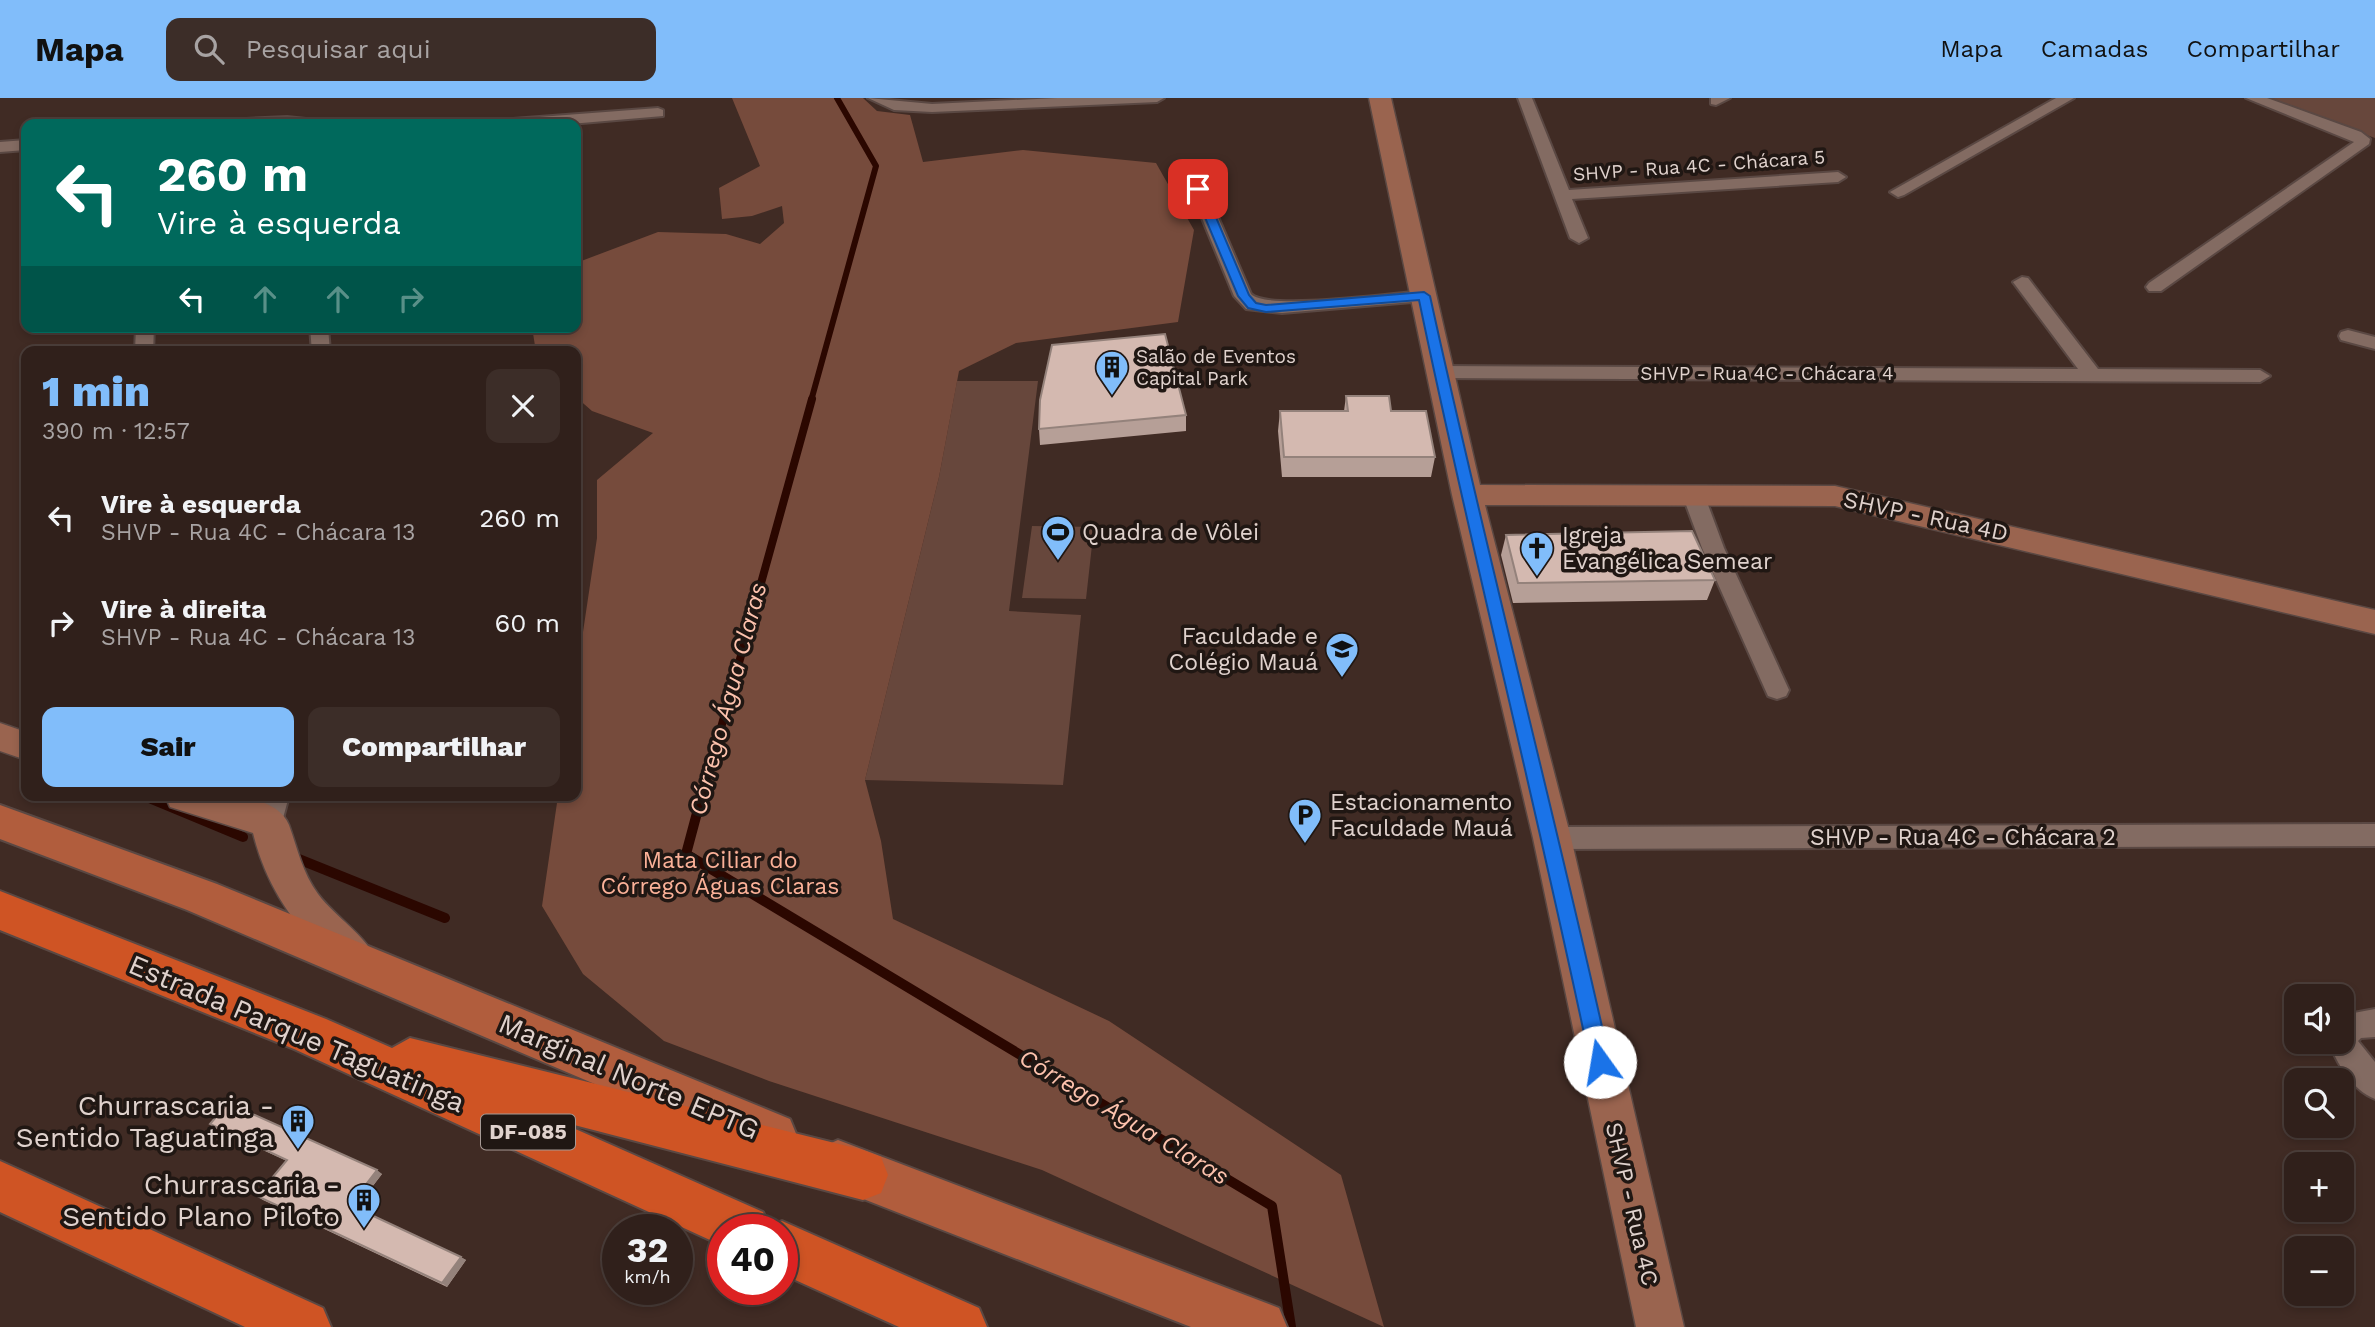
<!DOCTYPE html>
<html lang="pt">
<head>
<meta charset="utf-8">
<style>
	:root { --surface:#30201b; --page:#3c2d28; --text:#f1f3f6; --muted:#a8a3a3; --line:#4b3e3a; --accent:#81bdfa }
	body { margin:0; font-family:"Work Sans",sans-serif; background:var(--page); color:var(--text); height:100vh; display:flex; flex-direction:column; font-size:26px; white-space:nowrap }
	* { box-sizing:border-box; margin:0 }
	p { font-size:23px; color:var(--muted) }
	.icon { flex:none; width:38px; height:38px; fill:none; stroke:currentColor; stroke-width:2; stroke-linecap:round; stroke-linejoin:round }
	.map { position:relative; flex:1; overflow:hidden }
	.side { position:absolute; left:21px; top:248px; width:560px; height:455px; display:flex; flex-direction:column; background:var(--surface); border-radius:14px; box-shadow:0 4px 10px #0003,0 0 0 2px var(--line) }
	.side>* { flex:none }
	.top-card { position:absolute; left:21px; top:21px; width:560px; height:214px; border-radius:14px; box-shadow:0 4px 10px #0003,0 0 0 2px var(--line); background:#00695c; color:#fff; overflow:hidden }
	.buttons { position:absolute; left:2284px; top:886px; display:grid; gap:14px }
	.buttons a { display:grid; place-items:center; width:70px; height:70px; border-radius:14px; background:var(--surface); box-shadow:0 4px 10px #0003,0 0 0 2px var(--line); font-size:35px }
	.speed { position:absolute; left:602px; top:1116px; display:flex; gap:14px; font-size:35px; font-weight:700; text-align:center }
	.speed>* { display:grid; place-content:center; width:91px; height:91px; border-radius:50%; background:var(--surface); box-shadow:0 4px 10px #0003,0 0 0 2px var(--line); line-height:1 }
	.speed small { font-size:18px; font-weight:400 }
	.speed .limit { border:10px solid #d22; background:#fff; color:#111 }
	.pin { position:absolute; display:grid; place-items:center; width:60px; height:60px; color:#fff; margin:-30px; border-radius:14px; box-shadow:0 4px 10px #0006 }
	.me { position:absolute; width:77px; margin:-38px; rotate:347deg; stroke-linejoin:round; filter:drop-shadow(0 0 5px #0008) }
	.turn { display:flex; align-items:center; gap:24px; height:147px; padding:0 21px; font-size:32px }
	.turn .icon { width:91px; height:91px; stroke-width:2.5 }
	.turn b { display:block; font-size:49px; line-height:60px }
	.lanes { display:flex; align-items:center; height:66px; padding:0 21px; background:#0003; justify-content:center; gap:35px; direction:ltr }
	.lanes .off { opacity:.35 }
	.round { display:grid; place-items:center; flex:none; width:74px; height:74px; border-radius:14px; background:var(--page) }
	.overview { display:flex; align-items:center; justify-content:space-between; height:119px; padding:0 21px }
	h1 { font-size:42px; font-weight:800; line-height:52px; color:var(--accent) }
	.cta { display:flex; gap:14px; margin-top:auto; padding:14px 21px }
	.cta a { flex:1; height:80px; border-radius:14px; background:var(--accent); color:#111; font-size:28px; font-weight:800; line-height:80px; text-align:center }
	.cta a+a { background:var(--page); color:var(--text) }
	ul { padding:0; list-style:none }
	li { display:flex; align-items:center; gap:21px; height:105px; padding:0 21px }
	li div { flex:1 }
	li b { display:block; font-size:26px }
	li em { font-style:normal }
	header { display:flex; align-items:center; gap:42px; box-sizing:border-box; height:98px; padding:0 35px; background:var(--accent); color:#111 }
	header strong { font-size:33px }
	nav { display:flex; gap:38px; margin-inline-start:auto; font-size:24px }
	.search { width:490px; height:63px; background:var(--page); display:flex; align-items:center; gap:18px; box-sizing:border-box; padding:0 24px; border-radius:14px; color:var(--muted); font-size:26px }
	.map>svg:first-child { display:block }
	.green { fill:#67473c }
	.forest { fill:#764b3c }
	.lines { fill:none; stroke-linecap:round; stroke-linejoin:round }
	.stream-far2 { stroke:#2b0700; stroke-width:6 }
	.stream-far1 { stroke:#2b0700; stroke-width:8 }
	.stream { stroke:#2b0700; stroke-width:10 }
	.street-casing { stroke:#5a4843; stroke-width:4 }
	.secondary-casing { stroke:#5a4843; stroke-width:3 }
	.primary-casing { stroke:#5a4843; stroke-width:4 }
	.highway-casing { stroke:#5a4843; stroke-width:4 }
	.street { fill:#836b62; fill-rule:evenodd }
	.secondary { fill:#9a644f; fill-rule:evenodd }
	.primary { fill:#b15d3d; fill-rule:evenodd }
	.highway { fill:#cf5424; fill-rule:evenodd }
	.wall { fill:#b69f97 }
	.shaded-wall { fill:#94827b }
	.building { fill:#d4b9b0; stroke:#94827b; stroke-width:2 }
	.route { fill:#1a73e8; stroke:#114b97; stroke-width:2 }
	.labels { text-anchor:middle; stroke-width:7; stroke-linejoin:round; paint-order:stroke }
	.far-street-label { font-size:19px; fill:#e0d2cd; stroke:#201713 }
	.far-poi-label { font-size:19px; fill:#e0d2cd; stroke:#201713; text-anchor:start }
	.shield { fill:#201713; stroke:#a69a95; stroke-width:2 }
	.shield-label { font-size:21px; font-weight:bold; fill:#e0d2cd }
	.street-label { font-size:23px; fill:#e0d2cd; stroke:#201713 }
	.poi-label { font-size:23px; fill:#e0d2cd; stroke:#201713; text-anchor:start }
	.park-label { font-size:23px; fill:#fbb198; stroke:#201713 }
	.water-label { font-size:24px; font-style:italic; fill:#fdc2ad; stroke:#201713 }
	.near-street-label { font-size:28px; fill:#e0d2cd; stroke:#201713 }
	.near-poi-label { font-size:28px; fill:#e0d2cd; stroke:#201713; text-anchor:end }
</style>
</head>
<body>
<header>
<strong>Mapa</strong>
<div class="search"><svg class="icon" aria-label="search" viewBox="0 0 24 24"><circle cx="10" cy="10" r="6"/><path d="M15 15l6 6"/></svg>Pesquisar aqui</div>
<nav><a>Mapa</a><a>Camadas</a><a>Compartilhar</a></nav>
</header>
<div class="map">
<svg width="2375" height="1229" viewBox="0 0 2375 1229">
	<rect width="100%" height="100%" fill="#402b24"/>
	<path class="green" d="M 2263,0 L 2375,0 L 2375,40 Z
		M 957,283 L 1038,283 L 1009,513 L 1081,517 L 1063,687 L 865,682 L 939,379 Z
		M 1032,428 L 1094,429 L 1086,501 L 1022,500 Z"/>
	<path class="forest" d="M 732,0 L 863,0 L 877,13 L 910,17 L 923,64 L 1023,52 L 1156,65 L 1194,132 L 1178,224 L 1016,245 L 959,273 L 939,379 L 865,682 L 881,743 L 893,821 L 1109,923 L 1341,1077 L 1384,1229 L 1042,1072 L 769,983 L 664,943 L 583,876 L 542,808 L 558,698 L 576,698 L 576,581 L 597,440 L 597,382 L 653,335 L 592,313 L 576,299 L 576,254 L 536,254 L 532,229 L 576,229 L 576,165 L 658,134 L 726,136 L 760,146 L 784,125 L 782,108 L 752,118 L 722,121 L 719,90 L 760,68 Z"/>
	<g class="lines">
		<path class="stream-far2" d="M 811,303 L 876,68 L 837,0"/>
		<path class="stream-far1" d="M 143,698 L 153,702
			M 701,702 L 812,301"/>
		<path class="stream" d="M 149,700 L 243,739
			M 701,700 L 686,756 L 1272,1108 L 1291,1229
			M 296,760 L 445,820"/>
		<defs>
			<path id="street" d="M 868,0 L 932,6 L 1057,0 L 1164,0 L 1157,4 L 932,14 L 894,12 Z
				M 1518,0 L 1532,0 L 1569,92 L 1838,74 L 1846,79 L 1838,84 L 1572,101 L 1588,140 L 1579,145 L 1570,140 Z
				M 1711,0 L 1730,0 L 1716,7 L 1711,6 Z
				M 2056,0 L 2074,0 L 1904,97 L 1898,99 L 1890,94 Z
				M 2246,0 L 2267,0 L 2361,34 L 2370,41 L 2369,46 L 2161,193 L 2149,193 L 2146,189 L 2149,185 L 2354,44 Z
				M 658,10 L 663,12 L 663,18 L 570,26 L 505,26 L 513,21 Z
				M 287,19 L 306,21 L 314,26 L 238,26 L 246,21 Z
				M 26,42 L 26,52 L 0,54 L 0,44 Z
				M 1198,86 L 1206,91 L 1251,196 C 1268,213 1394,195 1424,193 L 1433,198 L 1424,203 L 1282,215 L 1246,211 L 1234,198 L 1190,91 Z
				M 2022,179 L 2028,180 L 2098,271 L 2260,272 L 2270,278 L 2260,284 L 1441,280 L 1431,274 L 1441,268 L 2078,271 L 2013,184 Z
				M 136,229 L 154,229 L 153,254 L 135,254 Z
				M 310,229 L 328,229 L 330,254 L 312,254 Z
				M 2348,232 L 2375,239 L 2375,251 L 2341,242 L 2339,238 L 2341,234 Z
				M 1693,389 L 1704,396 L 1724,450 L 1789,592 L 1786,598 L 1777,601 L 1768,598 L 1702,450 L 1682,396 Z
				M 263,698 L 289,698 L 279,735 L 270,738 L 261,735 L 257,727 Z
				M 2375,726 L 2375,748 L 1552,751 L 1543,748 L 1539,740 L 1543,732 L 1552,729 Z
				M 2375,911 L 2375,939 L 2361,940 L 2358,943 L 2375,964 L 2375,1001 C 2352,992 2337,965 2328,943 L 2342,943 L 2343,917 Z"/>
			<path id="secondary" d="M 1369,0 L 1391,0 L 1480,387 L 1835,388 L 2375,512 L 2375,536 L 1835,408 L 1485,407 L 1571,740 L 1684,1229 L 1636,1229 L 1533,740 L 1452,397 Z
				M 0,625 L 26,634 L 26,662 L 0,653 Z
				M 165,698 C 197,698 274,689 289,727 C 298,752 302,774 318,796 C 336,820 365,836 378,864 L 372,877 L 358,882 C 341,876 332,865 320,852 C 287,817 265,783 253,735 L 170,709 Z"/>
			<path id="primary" d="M 0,707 L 217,786 L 790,1021 L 797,1038 L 790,1055 L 773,1062 L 187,812 L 0,741 Z
				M 838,1042 L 1279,1210 L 1287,1229 L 1191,1229 L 820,1084 L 813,1067 L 820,1050 Z"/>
			<path id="highway" d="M 0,793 L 326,921 L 392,950 L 410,940 L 863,1052 L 881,1059 L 888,1077 L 881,1095 L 863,1102 L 555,1022 L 763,1114 L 769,1128 L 782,1123 L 979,1210 L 987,1229 L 899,1229 L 782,1176 L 782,1132 L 723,1132 L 723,1148 L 294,951 L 0,832 Z
				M 0,1063 L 323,1210 L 331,1229 L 245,1229 L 0,1114 Z"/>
		</defs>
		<use href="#street" class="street-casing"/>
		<use href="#secondary" class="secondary-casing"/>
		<use href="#primary" class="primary-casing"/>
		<use href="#highway" class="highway-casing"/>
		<use href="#street" class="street"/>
		<use href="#secondary" class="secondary"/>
		<use href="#primary" class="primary"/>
		<use href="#highway" class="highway"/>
	</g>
	<path class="wall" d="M 1346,298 L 1391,313 L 1435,359 L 1431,379 L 1282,379 L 1278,333 L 1280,313 L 1344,313 Z
		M 1186,317 L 1186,333 L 1040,347 L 1039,331 Z
		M 1506,437 L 1715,482 L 1707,502 L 1513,505 L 1501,457 Z
		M 210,1026 L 382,1076 L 356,1110 L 466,1162 L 447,1189 L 263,1102 L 257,1098 L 287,1063 L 215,1030 Z"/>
	<path class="shaded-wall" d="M 377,1072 L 382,1076 L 355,1111 L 350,1107 Z
		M 461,1159 L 466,1162 L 447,1189 L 442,1185 Z"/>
	<path class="building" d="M 1165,236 L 1186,317 L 1039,331 L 1040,302 L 1052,247 Z
		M 1346,298 L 1389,298 L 1391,313 L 1426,313 L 1435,359 L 1284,359 L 1280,313 L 1348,313 Z
		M 1692,433 L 1715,482 L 1518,485 L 1506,437 Z
		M 228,1005 L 377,1072 L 350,1107 L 461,1159 L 442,1185 L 257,1098 L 287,1062 L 210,1026 Z"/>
	<path class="route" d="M 1198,88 L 1204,91 L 1249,197 L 1256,205 L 1266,207 L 1424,194 L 1430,198 C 1486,454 1553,708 1610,964 L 1607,970 L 1600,973 L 1593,970 L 1590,964 C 1537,709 1472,457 1419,202 L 1266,214 L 1248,210 L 1238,198 L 1193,91 Z"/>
	<defs>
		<symbol id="building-pin" viewBox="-11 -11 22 30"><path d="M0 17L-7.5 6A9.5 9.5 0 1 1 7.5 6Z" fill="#81bdfa" stroke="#201713"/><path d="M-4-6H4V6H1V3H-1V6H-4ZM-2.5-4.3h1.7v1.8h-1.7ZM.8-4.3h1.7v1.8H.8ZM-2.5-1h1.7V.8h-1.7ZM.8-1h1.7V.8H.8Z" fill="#111"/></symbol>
		<symbol id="stadium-pin" viewBox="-11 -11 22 30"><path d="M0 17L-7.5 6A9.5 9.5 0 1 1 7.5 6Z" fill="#81bdfa" stroke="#201713"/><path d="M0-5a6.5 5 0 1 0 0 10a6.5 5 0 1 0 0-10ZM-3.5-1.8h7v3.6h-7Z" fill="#111"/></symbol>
		<symbol id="church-pin" viewBox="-11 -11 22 30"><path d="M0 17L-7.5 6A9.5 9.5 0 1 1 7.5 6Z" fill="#81bdfa" stroke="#201713"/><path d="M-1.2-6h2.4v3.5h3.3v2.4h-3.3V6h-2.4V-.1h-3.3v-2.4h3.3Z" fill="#111"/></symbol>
		<symbol id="university-pin" viewBox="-11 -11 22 30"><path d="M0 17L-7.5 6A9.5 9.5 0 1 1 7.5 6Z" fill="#81bdfa" stroke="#201713"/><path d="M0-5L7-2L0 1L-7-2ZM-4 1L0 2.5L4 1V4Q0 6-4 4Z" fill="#111"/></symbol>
		<symbol id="parking-pin" viewBox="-11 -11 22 30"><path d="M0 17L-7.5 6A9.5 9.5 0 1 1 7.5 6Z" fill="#81bdfa" stroke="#201713"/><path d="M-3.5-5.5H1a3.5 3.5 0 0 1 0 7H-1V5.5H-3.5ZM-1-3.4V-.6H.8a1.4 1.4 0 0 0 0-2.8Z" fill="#111"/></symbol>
	</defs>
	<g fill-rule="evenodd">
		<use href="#building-pin" x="1093" y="250" width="38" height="52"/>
		<use href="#stadium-pin" x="1039" y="415" width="38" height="52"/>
		<use href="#church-pin" x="1518" y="431" width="38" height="52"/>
		<use href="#university-pin" x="1323" y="532" width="38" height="52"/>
		<use href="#parking-pin" x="1286" y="698" width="38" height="52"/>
		<use href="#building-pin" x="279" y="1004" width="38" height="52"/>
		<use href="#building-pin" x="345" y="1083" width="38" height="52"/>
	</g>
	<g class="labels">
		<g class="far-street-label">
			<text transform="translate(1699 67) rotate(-4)" y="7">SHVP - Rua 4C - Chácara 5</text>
			<text x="1767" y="282">SHVP - Rua 4C - Chácara 4</text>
		</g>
		<g class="far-poi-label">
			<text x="1136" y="265">Salão de Eventos<tspan x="1136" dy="22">Capital Park</tspan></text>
		</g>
		<rect class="shield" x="481" y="1016.5" width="94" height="35" rx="5"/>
		<g class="shield-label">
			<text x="528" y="1041">DF-085</text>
		</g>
		<g class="street-label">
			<text transform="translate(1926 418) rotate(12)" y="8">SHVP - Rua 4D</text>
			<text x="1963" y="747">SHVP - Rua 4C - Chácara 2</text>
			<text transform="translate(1632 1106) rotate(77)" y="8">SHVP - Rua 4C</text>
		</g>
		<g class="poi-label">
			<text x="1082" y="442">Quadra de Vôlei</text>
			<text x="1562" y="445">Igreja<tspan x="1562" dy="26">Evangélica Semear</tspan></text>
			<text x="1318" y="546" text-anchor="end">Faculdade e<tspan x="1318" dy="26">Colégio Mauá</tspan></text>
			<text x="1330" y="712">Estacionamento<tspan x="1330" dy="26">Faculdade Mauá</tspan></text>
		</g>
		<g class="park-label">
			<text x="720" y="770">Mata Ciliar do<tspan x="720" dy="26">Córrego Águas Claras</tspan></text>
		</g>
		<g class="water-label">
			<text transform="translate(728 601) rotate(-75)" y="8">Córrego Água Claras</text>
			<text transform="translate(1124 1019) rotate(31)" y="8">Córrego Água Claras</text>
		</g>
		<g class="near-street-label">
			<text transform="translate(297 935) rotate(23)" y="10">Estrada Parque Taguatinga</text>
			<text transform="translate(629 978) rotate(23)" y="10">Marginal Norte EPTG</text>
		</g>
		<g class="near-poi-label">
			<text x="274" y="1017">Churrascaria -<tspan x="274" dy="32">Sentido Taguatinga</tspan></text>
			<text x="340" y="1096">Churrascaria -<tspan x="340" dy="32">Sentido Plano Piloto</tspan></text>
		</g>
	</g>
</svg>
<div class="buttons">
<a><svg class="icon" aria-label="sound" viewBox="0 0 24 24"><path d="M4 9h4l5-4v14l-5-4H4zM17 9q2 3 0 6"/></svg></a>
<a><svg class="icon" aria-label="search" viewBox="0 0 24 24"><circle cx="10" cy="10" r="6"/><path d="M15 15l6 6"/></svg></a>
<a>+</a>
<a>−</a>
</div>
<div class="speed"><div>32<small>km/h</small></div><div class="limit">40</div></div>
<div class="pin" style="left:1198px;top:91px;background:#d93025"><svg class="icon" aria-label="arrive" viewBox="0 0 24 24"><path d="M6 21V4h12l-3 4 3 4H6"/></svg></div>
<svg class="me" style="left:1600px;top:964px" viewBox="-20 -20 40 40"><circle r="19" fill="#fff"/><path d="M0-13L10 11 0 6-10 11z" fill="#1a73e8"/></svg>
<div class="top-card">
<div class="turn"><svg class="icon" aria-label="left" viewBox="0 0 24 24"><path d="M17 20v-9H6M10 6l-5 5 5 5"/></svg><div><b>260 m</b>Vire à esquerda</div></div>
<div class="lanes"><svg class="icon" aria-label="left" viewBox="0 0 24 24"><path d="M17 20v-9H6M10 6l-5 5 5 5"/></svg><svg class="icon off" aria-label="ahead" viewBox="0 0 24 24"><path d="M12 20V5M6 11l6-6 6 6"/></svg><svg class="icon off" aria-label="ahead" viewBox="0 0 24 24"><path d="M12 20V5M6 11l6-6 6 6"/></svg><svg class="icon off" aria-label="right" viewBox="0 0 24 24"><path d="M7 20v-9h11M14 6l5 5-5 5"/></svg></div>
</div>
<section class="side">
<div class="overview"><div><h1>1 min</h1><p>390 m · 12:57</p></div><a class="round"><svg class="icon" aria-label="close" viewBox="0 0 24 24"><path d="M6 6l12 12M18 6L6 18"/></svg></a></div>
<ul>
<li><svg class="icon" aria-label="left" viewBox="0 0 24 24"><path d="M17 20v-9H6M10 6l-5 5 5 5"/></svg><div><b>Vire à esquerda</b><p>SHVP - Rua 4C - Chácara 13</p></div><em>260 m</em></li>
<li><svg class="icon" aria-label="right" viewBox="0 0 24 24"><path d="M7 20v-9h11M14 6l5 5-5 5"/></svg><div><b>Vire à direita</b><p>SHVP - Rua 4C - Chácara 13</p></div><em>60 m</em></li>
</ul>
<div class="cta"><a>Sair</a><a>Compartilhar</a></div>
</section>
</div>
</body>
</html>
